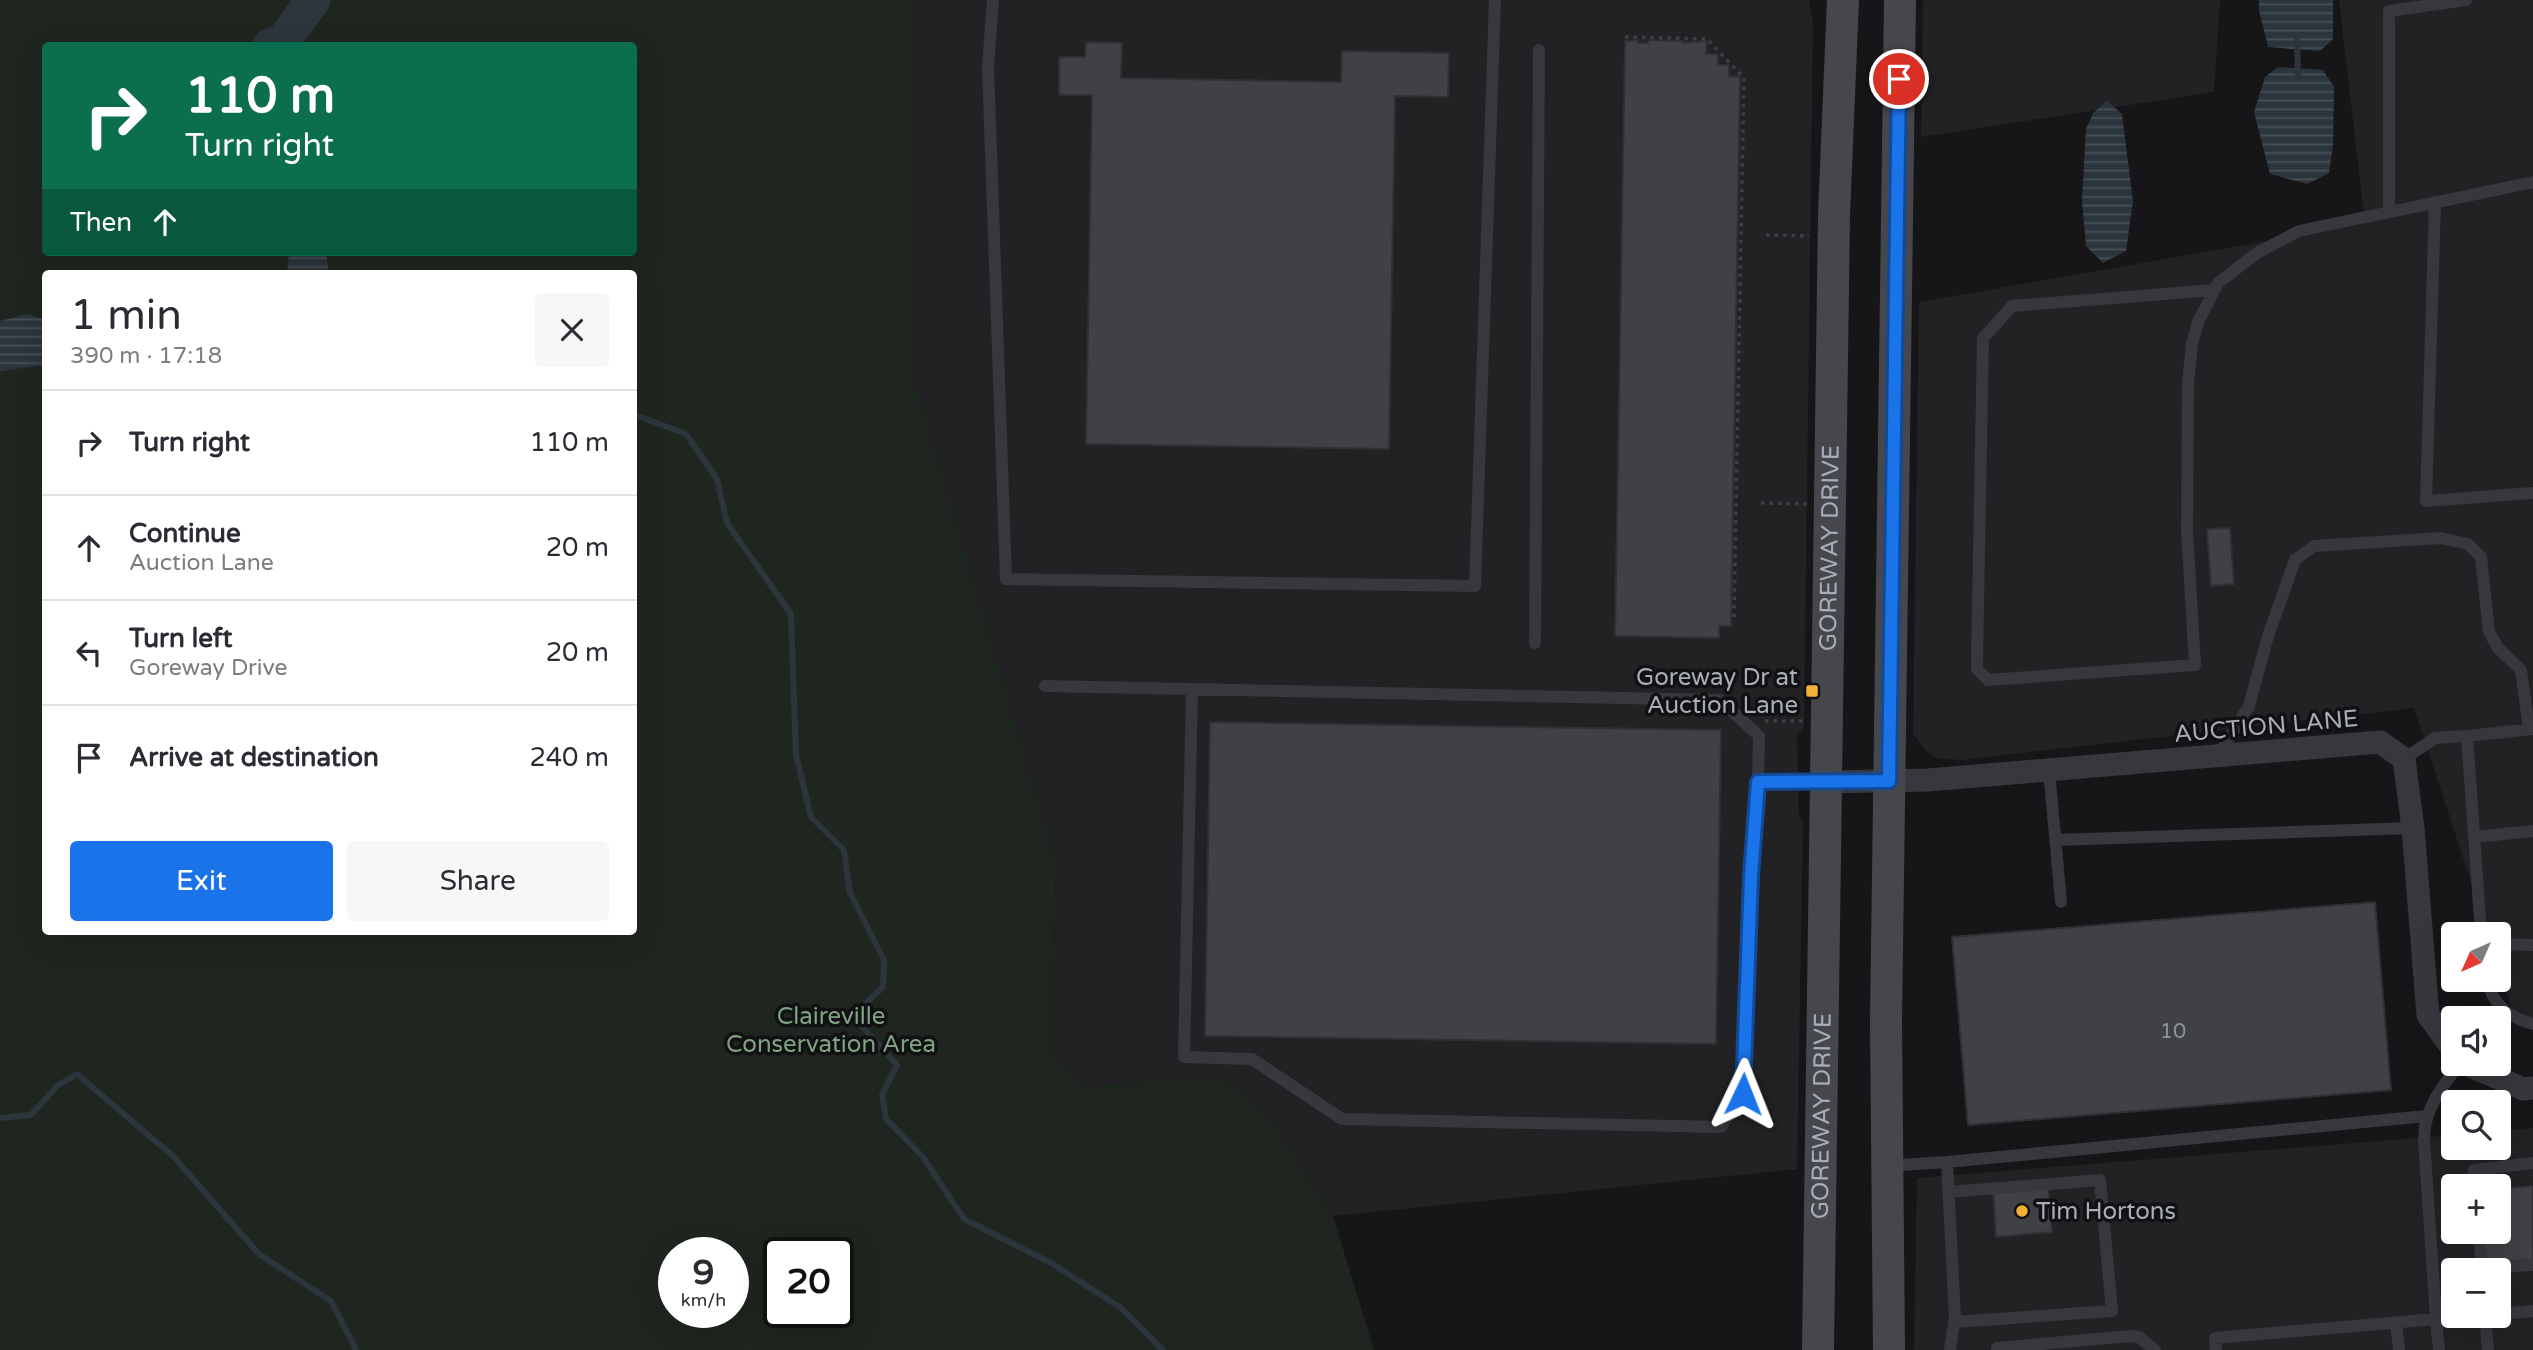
<!DOCTYPE html>
<html lang="en">
<head>
<meta charset="utf-8">
<style>
	:root { --surface:#fff; --page:#f7f7f7; --text:#2b2b33; --muted:#7c7c81; --line:#e1e1e2; --accent:#1a73e8 }
	body { margin:0; font-family:"Varela Round",sans-serif; background:var(--page); color:var(--text); height:100vh; display:flex; flex-direction:column; font-size:26px; white-space:nowrap }
	* { box-sizing:border-box; margin:0 }
	p { font-size:23px; color:var(--muted) }
	.icon { flex:none; width:38px; height:38px; fill:none; stroke:currentColor; stroke-width:2; stroke-linecap:round; stroke-linejoin:round }
	.map { position:relative; flex:1; overflow:hidden }
	.details { position:absolute; left:42px; top:270px; width:595px; height:665px; display:flex; flex-direction:column; background:var(--surface); border-radius:7px; box-shadow:0 7px 28px #0002 }
	.details>* { flex:none }
	.guide { position:absolute; left:42px; top:42px; width:595px; height:214px; border-radius:7px; box-shadow:0 7px 28px #0002; background:#0b6e4f; color:#fff; overflow:hidden }
	.needle { width:46px; rotate:225deg }
	.tools { position:absolute; left:2441px; top:922px; display:grid; gap:14px }
	.tools a { display:grid; place-items:center; width:70px; height:70px; border-radius:7px; background:var(--surface); box-shadow:0 7px 28px #0002; font-size:35px }
	.speed { position:absolute; left:658px; top:1237px; display:flex; gap:14px; font-size:35px; font-weight:700; text-align:center }
	.speed>* { display:grid; place-content:center; width:91px; height:91px; border-radius:50%; background:var(--surface); box-shadow:0 7px 28px #0002; line-height:1 }
	.speed small { font-size:18px; font-weight:400 }
	.speed .limit { border:4px solid #111; border-radius:10px; background:#fff; color:#111 }
	.pin { position:absolute; display:grid; place-items:center; width:60px; height:60px; color:#fff; margin:-30px; border:4px solid #fff; border-radius:50%; box-shadow:0 2px 7px #0007 }
	.me { position:absolute; width:77px; margin:-38px; rotate:2deg; stroke-linejoin:round; filter:drop-shadow(0 0 5px #0008) }
	.turn { display:flex; align-items:center; gap:24px; height:147px; padding:0 28px; font-size:32px }
	.turn .icon { width:91px; height:91px; stroke-width:2.5 }
	.turn b { display:block; font-size:49px; line-height:60px }
	.then { display:flex; align-items:center; height:66px; padding:0 28px; background:#0003; gap:14px; font-size:26px }
	.round { display:grid; place-items:center; flex:none; width:74px; height:74px; border-radius:7px; background:var(--page) }
	.headline { display:flex; align-items:center; justify-content:space-between; height:119px; padding:0 28px }
	h1 { font-size:42px; font-weight:600; line-height:52px }
	.cta { display:flex; gap:14px; margin-top:auto; padding:14px 28px }
	.cta a { flex:1; height:80px; border-radius:7px; background:var(--accent); color:#fff; font-size:28px; font-weight:600; line-height:80px; text-align:center }
	.cta a+a { background:var(--page); color:var(--text) }
	ul { padding:0; list-style:none }
	li { display:flex; align-items:center; gap:21px; height:105px; padding:0 28px; border-top:2px solid var(--line) }
	li div { flex:1 }
	li b { display:block; font-size:26px }
	li em { font-style:normal }
	.map>svg:first-child { display:block }
	.built { fill:#222225; fill-rule:evenodd }
	.park { fill:#1e261f; fill-rule:evenodd }
	.water { fill:url(#water-rules) }
	.lines { fill:none; stroke-linecap:round; stroke-linejoin:round }
	.stream { stroke:#2c353c; stroke-width:6 }
	.river { stroke:#2c353c; stroke-width:35 }
	.building { fill:#404145; stroke:#303034; stroke-width:2 }
	.path { stroke:#3d3f44; stroke-width:3.5; stroke-dasharray:3.5 5; stroke-linecap:butt }
	.service { stroke:#37383d; stroke-width:12 }
	.minor { stroke:#37383d; stroke-width:23 }
	.secondary { stroke:#45474d; stroke-width:32 }
	.route-casing { stroke:#114b97; stroke-width:18 }
	.route { stroke:#1a73e8; stroke-width:12 }
	.poi-dot { fill:#f2b134; stroke:#111113; stroke-width:2.5 }
	.labels { text-anchor:middle; stroke-width:7; stroke-linejoin:round; paint-order:stroke }
	.number-label { font-size:21px; fill:#8e929b }
	.street-label { font-size:24px; fill:#a8adb8; stroke:#111113 }
	.poi-label { font-size:24px; fill:#a8adb8; stroke:#111113; text-anchor:end }
	.park-label { font-size:24px; fill:#7fa381; stroke:#111113 }
</style>
</head>
<body>
<div class="map">
<svg width="2533" height="1350" viewBox="0 0 2533 1350">
	<defs>
		<pattern id="water-rules" width="6" height="5" patternUnits="userSpaceOnUse" patternTransform="scale(1.75)"><rect width="6" height="5" fill="#2c353c"/><path d="M0 2.5h6" fill="none" stroke="#485056"/></pattern>
	</defs>
	<rect width="100%" height="100%" fill="#161618"/>
	<path class="built" d="M 915,0 L 1809,0 L 1813,21 L 1804,724 L 1803,730 L 1797,735 L 1799,818 L 1803,821 L 1797,1169 L 1333,1216 L 1272,1120 L 1222,1077 L 1081,1086 L 1060,1064 L 1052,1048 L 1056,860 L 914,375 Z
		M 1923,0 L 2220,0 L 2214,92 L 1921,137 Z
		M 2339,0 L 2533,0 L 2533,1024 L 2517,1025 L 2499,970 L 2499,934 L 2488,934 L 2414,708 L 1961,760 L 1937,758 L 1927,752 L 1913,734 L 1919,302 L 2365,224 Z
		M 2533,1128 L 2533,1350 L 1914,1350 L 1917,1178 L 2453,1135 L 2454,1148 L 2499,1148 L 2499,1131 ZM 2454,1186 L 2499,1186 L 2499,1232 L 2454,1232 ZM 2454,1270 L 2499,1270 L 2499,1316 L 2454,1316 Z"/>
	<path class="park" d="M 0,0 L 915,0 L 914,375 L 1056,860 L 1052,1048 L 1060,1064 L 1081,1086 L 1222,1077 L 1272,1120 L 1333,1216 L 1374,1350 L 0,1350 ZM 46,46 L 634,46 L 634,252 L 46,252 ZM 46,273 L 634,273 L 634,931 L 46,931 ZM 674,1253 L 733,1253 L 733,1312 L 674,1312 ZM 779,1253 L 838,1253 L 838,1312 L 779,1312 Z"/>
	<path class="water" d="M 2259,0 L 2333,0 L 2333,39 L 2320,51 L 2268,47 L 2259,10 Z
		M 2278,67 L 2323,70 L 2334,87 L 2333,145 L 2329,173 L 2307,184 L 2270,174 L 2254,112 L 2265,77 Z
		M 2107,101 L 2122,114 L 2133,201 L 2126,251 L 2103,263 L 2086,246 L 2082,201 L 2086,129 L 2093,113 Z
		M 286,252 L 326,252 L 329,273 L 287,273 L 289,253 Z
		M 28,314 L 45,320 L 45,365 L 0,371 L 0,321 Z"/>
	<g class="lines">
		<path class="stream" d="M 2297,41 L 2298,76
			M 634,417 L 638,416 L 686,434 L 717,479 L 727,523 L 791,614 L 796,755 L 811,817 L 844,850 L 850,893 L 884,960 L 883,987 L 864,1005 L 858,1022 L 897,1065 L 882,1095 L 886,1119 L 923,1157 L 964,1219 L 1051,1263 L 1121,1308 L 1163,1350
			M 0,1118 L 31,1115 L 57,1086 L 77,1074 L 173,1156 L 259,1254 L 331,1301 L 356,1350"/>
		<path class="river" d="M 270,46 L 284,40 L 313,0"/>
	</g>
	<path class="building" d="M 1638,40 L 1638,43 L 1648,43 L 1648,40 L 1683,41 L 1683,43 L 1707,41 L 1706,54 L 1718,54 L 1718,65 L 1729,65 L 1729,76 L 1740,77 L 1731,626 L 1719,626 L 1719,638 L 1615,636 L 1625,41 Z
		M 1086,42 L 1122,43 L 1121,78 L 1341,82 L 1342,51 L 1449,53 L 1448,97 L 1395,96 L 1389,449 L 1086,444 L 1092,95 L 1059,95 L 1059,57 L 1085,57 Z
		M 2230,528 L 2234,584 L 2211,586 L 2207,529 Z
		M 1210,722 L 1721,730 L 1716,1044 L 1205,1036 Z
		M 2375,902 L 2391,1090 L 1968,1125 L 1952,937 Z
		M 2533,1186 L 2533,1260 L 2486,1264 L 2483,1232 L 2499,1232 L 2499,1189 Z
		M 2048,1187 L 2052,1232 L 1996,1237 L 1993,1191 Z"/>
	<g class="lines">
		<path class="path" d="M 1625,37 L 1707,39 L 1744,78 L 1734,618
			M 1766,235 L 1809,236
			M 1761,503 L 1807,504
			M 1765,721 L 1803,721"/>
		<path class="service" d="M 993,0 L 988,66 L 1006,579 L 1475,586 L 1495,0
			M 2435,202 L 2426,501 L 2533,493
			M 2389,212 L 2389,11 L 2466,0
			M 2214,290 L 2012,306 L 1983,338 L 1977,659 L 1977,669 L 1988,680 L 2195,665 L 2187,531 L 2188,382 L 2192,344 L 2198,322 L 2218,283 L 2257,253 L 2299,231 L 2533,182
			M 1535,643 L 1539,50
			M 1045,686 L 1720,700 L 1759,736 L 1758,782 L 1824,782
			M 1192,689 L 1184,1057 L 1252,1059 L 1342,1119 L 1721,1127 L 1743,1094 L 1751,876 L 1758,782
			M 2467,736 L 2533,729
			M 2218,756 L 2249,706 L 2268,636 L 2295,560 L 2314,546 L 2441,538 L 2468,544 L 2481,557 L 2489,632 L 2498,648 L 2521,670 L 2529,729
			M 2404,759 L 2435,738 L 2467,736 L 2481,934
			M 2049,770 L 2061,902
			M 2474,837 L 2533,831
			M 2056,840 L 2413,828
			M 2499,944 L 2533,945
			M 2487,980 C 2492,1004 2510,1018 2533,1024
			M 2460,1064 C 2442,1086 2424,1109 2424,1139 L 2436,1319 L 2474,1316
			M 1947,1162 L 2427,1116
			M 1887,1166 L 1947,1162 L 1955,1317 L 1950,1350
			M 2475,1186 L 2474,1170 L 2533,1163
			M 1949,1192 L 2100,1180 L 2112,1311 L 1954,1322
			M 2479,1232 L 2482,1268 L 2533,1265
			M 2499,1314 L 2533,1311
			M 2485,1316 L 2488,1350
			M 2396,1323 L 2399,1350
			M 1997,1350 L 1997,1348 L 2130,1336 L 2139,1337 L 2155,1350
			M 2216,1350 L 2215,1338 L 2436,1319 L 2439,1350"/>
		<path class="minor" d="M 1827,782 L 1928,780 L 2380,742 L 2404,759 L 2413,828 L 2428,1015 L 2454,1051
			M 2466,1064 L 2523,1089 L 2533,1088"/>
		<g class="secondary">
			<path id="s1" d="M 1818,1350 L 1834,215 L 1843,0"/>
			<path d="M 1889,1350 L 1886,1022 L 1900,0"/>
		</g>
	</g>
	<g class="lines">
		<defs>
			<path id="route" d="M 1743,1094 L 1751,876 L 1758,782 L 1889,781 L 1899,79"/>
		</defs>
		<use href="#route" class="route-casing"/>
		<use href="#route" class="route"/>
	</g>
	<g class="poi-dot">
		<rect x="1805" y="684" width="14" height="14" rx="3.5"/>
		<circle cx="2022" cy="1211" r="7"/>
	</g>
	<g class="labels">
		<g class="number-label">
			<text x="2173" y="1038">10</text>
		</g>
		<g class="street-label">
			<text dy="8" stroke="none"><textPath href="#s1" startOffset="802">GOREWAY DRIVE</textPath></text>
			<text transform="translate(2266 726) rotate(-5)" y="8">AUCTION LANE</text>
			<text dy="8" stroke="none"><textPath href="#s1" startOffset="234">GOREWAY DRIVE</textPath></text>
		</g>
		<g class="poi-label">
			<text x="1798" y="685">Goreway Dr at<tspan x="1798" dy="28">Auction Lane</tspan></text>
			<text x="2036" y="1219" text-anchor="start">Tim Hortons</text>
		</g>
		<g class="park-label">
			<text x="831" y="1024">Claireville<tspan x="831" dy="28">Conservation Area</tspan></text>
		</g>
	</g>
</svg>
<div class="tools">
<a><svg class="needle" viewBox="-14 -14 28 28"><path d="M0-13l5 13h-10z" fill="#e53935"/><path d="M0 13l5-13h-10z" fill="#7c7c81"/></svg></a>
<a><svg class="icon" aria-label="sound" viewBox="0 0 24 24"><path d="M4 9h4l5-4v14l-5-4H4zM17 9q2 3 0 6"/></svg></a>
<a><svg class="icon" aria-label="search" viewBox="0 0 24 24"><circle cx="10" cy="10" r="6"/><path d="M15 15l6 6"/></svg></a>
<a>+</a>
<a>−</a>
</div>
<div class="speed"><div>9<small>km/h</small></div><div class="limit">20</div></div>
<div class="pin" style="left:1899px;top:79px;background:#d93025"><svg class="icon" aria-label="arrive" viewBox="0 0 24 24"><path d="M6 21V4h12l-3 4 3 4H6"/></svg></div>
<svg class="me" style="left:1743px;top:1094px" viewBox="-20 -20 40 40"><path d="M0-17L14 15 0 8-14 15z" fill="#1a73e8" stroke="#fff" stroke-width="4"/></svg>
<div class="guide">
<div class="turn"><svg class="icon" aria-label="right" viewBox="0 0 24 24"><path d="M7 20v-9h11M14 6l5 5-5 5"/></svg><div><b>110 m</b>Turn right</div></div>
<div class="then">Then<svg class="icon" aria-label="ahead" viewBox="0 0 24 24"><path d="M12 20V5M6 11l6-6 6 6"/></svg></div>
</div>
<section class="details">
<div class="headline"><div><h1>1 min</h1><p>390 m · 17:18</p></div><a class="round"><svg class="icon" aria-label="close" viewBox="0 0 24 24"><path d="M6 6l12 12M18 6L6 18"/></svg></a></div>
<ul>
<li><svg class="icon" aria-label="right" viewBox="0 0 24 24"><path d="M7 20v-9h11M14 6l5 5-5 5"/></svg><div><b>Turn right</b></div><em>110 m</em></li>
<li><svg class="icon" aria-label="ahead" viewBox="0 0 24 24"><path d="M12 20V5M6 11l6-6 6 6"/></svg><div><b>Continue</b><p>Auction Lane</p></div><em>20 m</em></li>
<li><svg class="icon" aria-label="left" viewBox="0 0 24 24"><path d="M17 20v-9H6M10 6l-5 5 5 5"/></svg><div><b>Turn left</b><p>Goreway Drive</p></div><em>20 m</em></li>
<li><svg class="icon" aria-label="arrive" viewBox="0 0 24 24"><path d="M6 21V4h12l-3 4 3 4H6"/></svg><div><b>Arrive at destination</b></div><em>240 m</em></li>
</ul>
<div class="cta"><a>Exit</a><a>Share</a></div>
</section>
</div>
</body>
</html>
